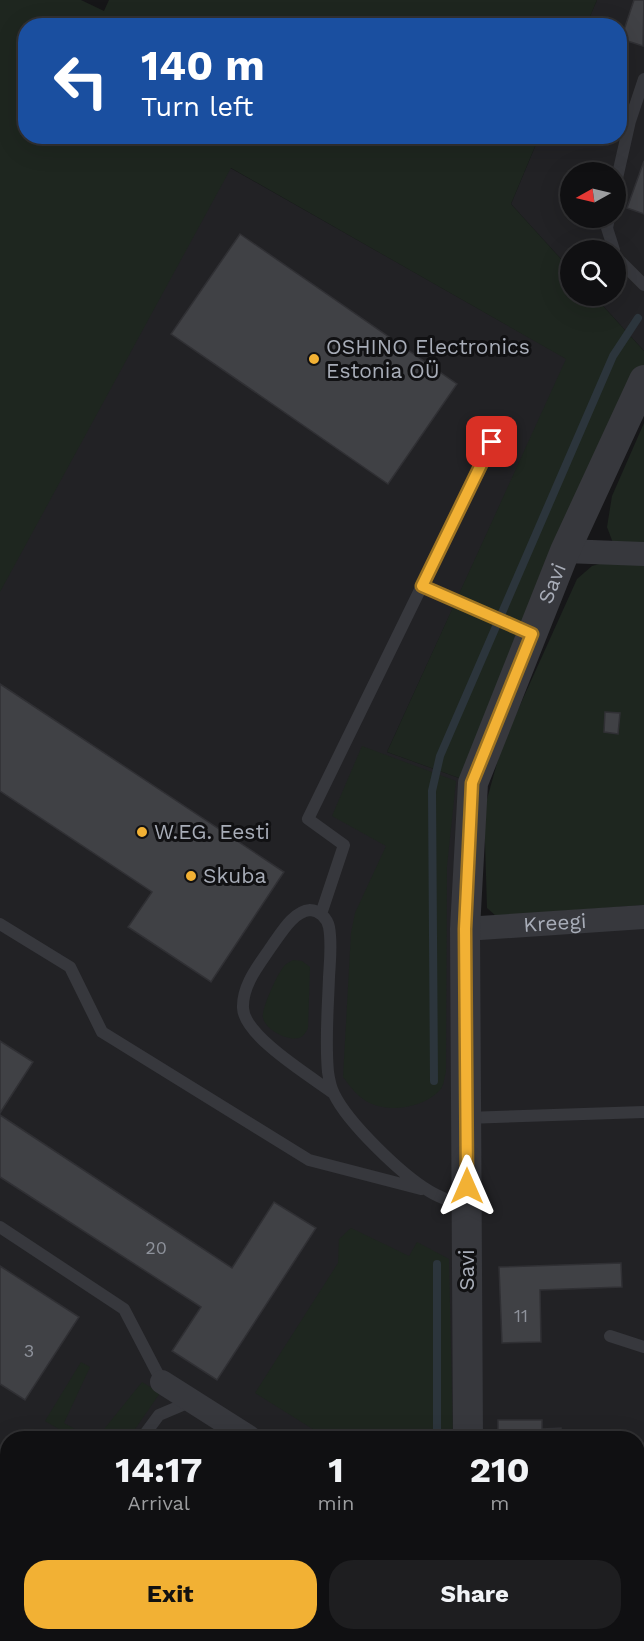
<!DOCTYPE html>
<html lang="en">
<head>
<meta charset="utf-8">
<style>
	:root { --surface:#101012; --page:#1e1e20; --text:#f1f3f6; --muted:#9c9d9f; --line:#303032; --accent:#f2b134 }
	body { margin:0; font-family:"Work Sans",sans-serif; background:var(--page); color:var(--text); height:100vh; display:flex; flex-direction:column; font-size:22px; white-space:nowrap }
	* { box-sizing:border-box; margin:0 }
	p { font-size:20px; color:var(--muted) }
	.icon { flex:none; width:33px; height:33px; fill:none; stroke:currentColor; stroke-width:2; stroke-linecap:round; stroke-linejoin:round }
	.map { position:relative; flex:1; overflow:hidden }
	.drawer { position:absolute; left:0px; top:1431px; width:645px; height:210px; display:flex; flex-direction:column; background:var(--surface); border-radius:24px 24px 0 0; box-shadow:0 6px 24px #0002,0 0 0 2px var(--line) }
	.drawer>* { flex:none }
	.banner { position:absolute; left:18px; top:18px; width:609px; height:126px; border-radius:24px; box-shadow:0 6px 24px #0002,0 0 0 2px var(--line); background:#1a4fa0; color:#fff; overflow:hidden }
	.needle { width:39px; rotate:262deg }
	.tools { position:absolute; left:560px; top:162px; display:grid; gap:12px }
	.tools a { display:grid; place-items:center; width:66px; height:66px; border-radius:50%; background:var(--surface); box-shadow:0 6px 24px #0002,0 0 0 2px var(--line); font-size:30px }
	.pin { position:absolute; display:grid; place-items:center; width:51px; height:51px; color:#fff; margin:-26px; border-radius:12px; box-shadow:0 3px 9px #0006 }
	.me { position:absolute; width:66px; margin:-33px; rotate:0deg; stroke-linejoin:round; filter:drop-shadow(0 0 4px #0008) }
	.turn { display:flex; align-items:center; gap:21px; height:126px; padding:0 24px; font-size:27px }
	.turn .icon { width:78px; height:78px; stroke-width:2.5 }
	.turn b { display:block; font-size:42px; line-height:51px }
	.eta { display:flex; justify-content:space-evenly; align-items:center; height:102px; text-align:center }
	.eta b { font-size:36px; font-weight:700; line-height:42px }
	.primary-button { display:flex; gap:12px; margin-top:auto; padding:12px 24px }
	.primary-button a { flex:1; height:69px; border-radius:24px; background:var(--accent); color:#111; font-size:24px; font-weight:700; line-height:69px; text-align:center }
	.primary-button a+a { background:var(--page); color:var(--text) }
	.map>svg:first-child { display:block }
	.built { fill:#222225; fill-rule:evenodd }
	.green { fill:#1e261f }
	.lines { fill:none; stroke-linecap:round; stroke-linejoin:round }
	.stream { stroke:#2c353c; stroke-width:8 }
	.building { fill:#404145; stroke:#303034; stroke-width:1.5 }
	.service { stroke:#37383d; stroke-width:12 }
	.minor { stroke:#37383d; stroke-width:24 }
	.tertiary { stroke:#37383d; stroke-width:30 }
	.route-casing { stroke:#9d7322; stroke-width:15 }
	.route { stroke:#f2b134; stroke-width:10 }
	.poi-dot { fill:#f2b134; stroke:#111113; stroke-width:2 }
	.labels { text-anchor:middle; stroke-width:6; stroke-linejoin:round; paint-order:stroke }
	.number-label { font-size:18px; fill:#8e929b }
	.poi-label { font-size:21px; fill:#a8adb8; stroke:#111113; text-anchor:start }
	.street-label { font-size:21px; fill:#a8adb8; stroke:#111113 }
</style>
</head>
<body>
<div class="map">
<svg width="644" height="1641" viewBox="0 0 644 1641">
	<rect width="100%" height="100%" fill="#161618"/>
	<path class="built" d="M 597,0 L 644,0 L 644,351 L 594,296 L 615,296 L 615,250 L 570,250 L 570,269 L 511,204 L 539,137 L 620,136 L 620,26 L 586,25 ZM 570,172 L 615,172 L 615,218 L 570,218 Z
		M 26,51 L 26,136 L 176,137 L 567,359 L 387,752 L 473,783 L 475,928 L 644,921 L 644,1641 L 0,1641 L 0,98 ZM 8,1438 L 638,1438 L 638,1634 L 8,1634 Z"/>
	<path class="green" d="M 0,0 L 81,0 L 104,11 L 109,0 L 597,0 L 586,26 L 26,26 L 26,136 L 539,137 L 511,204 L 570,269 L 570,296 L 594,296 L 644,351 L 644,380 L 473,783 L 387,752 L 566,359 L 231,168 L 0,592 Z
		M 644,423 L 644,544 L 613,543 L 607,527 L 612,496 Z
		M 613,560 L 644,562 L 644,905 L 496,916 L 487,908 L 484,810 L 502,745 L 577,579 L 592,566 Z
		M 362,746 L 456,781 L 447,866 L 446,1072 C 444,1078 444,1086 440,1090 C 424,1108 387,1114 366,1101 C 356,1095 350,1086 343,1077 L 351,933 L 355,913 L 386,846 L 332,816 Z
		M 293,960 L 302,961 L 310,967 L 308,1028 C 306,1032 304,1036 299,1038 C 287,1041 266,1030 263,1018 C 261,1009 278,972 285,965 C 287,963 290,962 293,960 Z
		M 351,1228 L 409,1256 L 417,1242 L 449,1259 L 453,1438 L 327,1438 L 255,1393 L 338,1263 L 339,1239 Z
		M 81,1362 L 90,1367 L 64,1423 L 91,1438 L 74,1438 L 45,1421 Z
		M 142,1382 L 160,1393 L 129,1438 L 97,1438 Z
		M 7,1534 L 7,1617 L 0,1628 L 0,1544 Z
		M 324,1634 L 453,1634 L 453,1641 L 324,1641 Z"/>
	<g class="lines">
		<path class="stream" d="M 434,1081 L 432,791 L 440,756 L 613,356 L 638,318
			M 437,1438 L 437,1264
			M 437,1634 L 437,1641"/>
	</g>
	<path class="building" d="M 634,0 L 644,0 L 643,46 L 621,39 Z
		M 644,161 L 644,214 L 627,208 Z
		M 240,234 L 457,384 L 388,484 L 171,334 Z
		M 0,684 L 284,872 L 211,982 L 128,927 L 152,892 L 0,791 Z
		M 605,712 L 620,713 L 618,734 L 604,732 Z
		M 0,1041 L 33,1062 L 0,1113 Z
		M 0,1115 L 232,1268 L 274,1202 L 316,1228 L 217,1380 L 172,1351 L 201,1307 L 0,1177 Z
		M 621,1263 L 622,1287 L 540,1290 L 541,1342 L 502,1343 L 499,1267 Z
		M 0,1266 L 79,1317 L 25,1400 L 0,1384 Z
		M 498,1420 L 542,1420 L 542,1429 L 561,1428 L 561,1438 L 498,1438 Z
		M 47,1634 L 206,1634 L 216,1641 L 58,1641 Z
		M 500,1634 L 543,1634 L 543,1636 L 500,1637 Z"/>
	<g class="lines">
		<path class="service" d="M 615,187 L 630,121 L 644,79
			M 609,218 L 607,228 L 614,250
			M 615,256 L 644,285
			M 422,586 L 531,633
			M 321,914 L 344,845 L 308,819 L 502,422
			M 0,924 L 70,967 L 102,1032 L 309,1160 L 421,1189
			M 333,1093 C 310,1076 244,1036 243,1008 C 242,985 259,965 271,947 C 280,935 293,911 310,910 C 319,910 327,918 329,927 C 332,943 330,960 329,977 C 328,1008 325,1040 328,1072 C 329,1079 331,1088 334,1094 C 348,1123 401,1174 429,1191 C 440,1198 454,1202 466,1208
			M 466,1118 L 644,1112
			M 0,1227 L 124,1309 L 162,1382
			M 610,1336 L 644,1347
			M 142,1438 L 159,1415 L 192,1401
			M 638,1477 L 644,1467
			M 575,1641 L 575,1634
			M 613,1641 L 614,1634"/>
		<g class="minor">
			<path d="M 565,551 L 644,554"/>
			<path id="s1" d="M 465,929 L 644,917"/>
			<path d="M 162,1382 L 250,1438"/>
		</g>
		<g class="tertiary">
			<path id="s2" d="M 468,1438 L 465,929 L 473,783 L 565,551 L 644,380"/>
			<path d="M 470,1634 L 470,1641"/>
		</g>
	</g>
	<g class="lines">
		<defs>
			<path id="route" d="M 467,1186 L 465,929 L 472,783 L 532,634 L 422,586 L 492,442"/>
		</defs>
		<use href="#route" class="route-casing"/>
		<use href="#route" class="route"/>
	</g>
	<g class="poi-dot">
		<circle cx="314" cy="359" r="6"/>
		<circle cx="142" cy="832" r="6"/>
		<circle cx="191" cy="876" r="6"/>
	</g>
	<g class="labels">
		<g class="number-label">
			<text x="156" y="1254">20</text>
			<text x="521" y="1322">11</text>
			<text x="29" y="1357">3</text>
		</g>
		<g class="poi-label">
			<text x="326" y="354">OSHINO Electronics<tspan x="326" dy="24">Estonia OÜ</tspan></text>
			<text x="154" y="839">W.EG. Eesti</text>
			<text x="203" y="883">Skuba</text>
		</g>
		<g class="street-label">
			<text dy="7" stroke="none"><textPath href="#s2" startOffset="870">Savi</textPath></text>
			<text dy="7" stroke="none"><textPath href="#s1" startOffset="90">Kreegi</textPath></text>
			<text transform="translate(467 1270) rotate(-90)" y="7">Savi</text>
		</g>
	</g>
</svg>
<div class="tools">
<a><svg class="needle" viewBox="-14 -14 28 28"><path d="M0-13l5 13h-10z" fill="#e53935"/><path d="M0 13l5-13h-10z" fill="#9c9d9f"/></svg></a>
<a><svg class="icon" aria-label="search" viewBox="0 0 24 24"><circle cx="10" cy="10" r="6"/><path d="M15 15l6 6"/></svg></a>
</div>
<div class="pin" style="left:492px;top:442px;background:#d93025"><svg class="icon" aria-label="arrive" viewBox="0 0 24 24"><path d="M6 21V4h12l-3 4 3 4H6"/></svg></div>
<svg class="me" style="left:467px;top:1186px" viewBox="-20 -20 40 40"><path d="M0-17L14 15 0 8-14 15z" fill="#f2b134" stroke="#fff" stroke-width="4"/></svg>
<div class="banner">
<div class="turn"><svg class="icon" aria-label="left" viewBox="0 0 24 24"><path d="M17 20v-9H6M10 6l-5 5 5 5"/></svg><div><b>140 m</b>Turn left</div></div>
</div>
<section class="drawer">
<div class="eta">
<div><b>14:17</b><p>Arrival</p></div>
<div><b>1</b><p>min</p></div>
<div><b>210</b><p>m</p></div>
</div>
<div class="primary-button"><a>Exit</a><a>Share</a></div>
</section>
</div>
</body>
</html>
